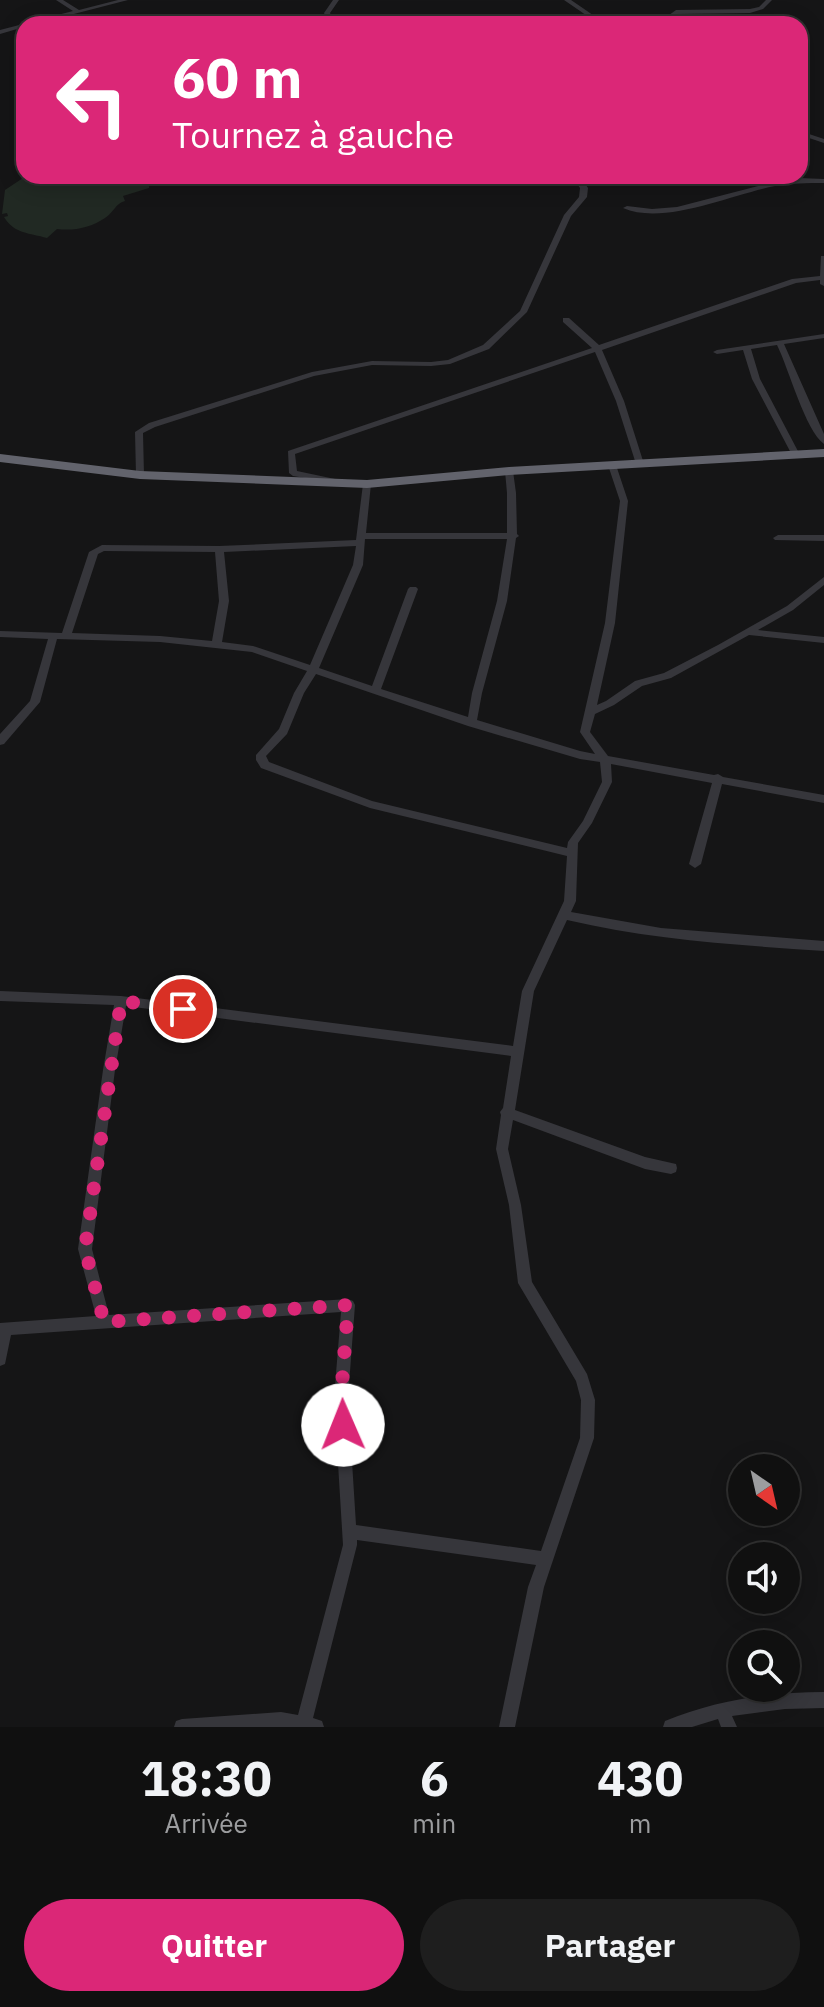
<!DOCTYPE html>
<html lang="fr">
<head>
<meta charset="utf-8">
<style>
	:root { --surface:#101010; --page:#1e1e1e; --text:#f1f3f6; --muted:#9c9d9f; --line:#303030; --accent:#db2777 }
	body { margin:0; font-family:"IBM Plex Sans",sans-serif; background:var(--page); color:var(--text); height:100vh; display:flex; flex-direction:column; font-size:30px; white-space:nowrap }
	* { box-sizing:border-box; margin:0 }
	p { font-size:26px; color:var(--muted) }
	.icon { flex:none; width:44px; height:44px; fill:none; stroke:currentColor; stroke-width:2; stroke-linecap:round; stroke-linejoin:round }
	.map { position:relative; height:1727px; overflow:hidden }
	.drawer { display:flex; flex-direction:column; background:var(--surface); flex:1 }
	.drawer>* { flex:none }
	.hud { position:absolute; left:16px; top:16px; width:792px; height:168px; border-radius:24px; box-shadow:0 4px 20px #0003,0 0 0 2px var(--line); background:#db2777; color:#fff; overflow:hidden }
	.needle { width:52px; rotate:146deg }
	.tools { position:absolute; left:728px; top:1454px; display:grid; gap:16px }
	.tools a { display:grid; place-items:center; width:72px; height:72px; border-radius:50%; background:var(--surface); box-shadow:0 4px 20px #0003,0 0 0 2px var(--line); font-size:40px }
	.pin { position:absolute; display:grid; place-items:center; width:68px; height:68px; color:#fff; margin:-34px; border:4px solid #fff; border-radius:50%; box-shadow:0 2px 8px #0007 }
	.me { position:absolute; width:88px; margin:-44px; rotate:359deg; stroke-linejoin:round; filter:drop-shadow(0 0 6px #0008) }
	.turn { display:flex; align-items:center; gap:28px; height:168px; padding:0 24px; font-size:36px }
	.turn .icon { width:104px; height:104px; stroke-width:2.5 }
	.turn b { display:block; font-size:56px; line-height:68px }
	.eta { display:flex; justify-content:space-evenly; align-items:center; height:136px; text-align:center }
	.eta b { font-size:48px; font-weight:800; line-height:56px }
	.primary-button { display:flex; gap:16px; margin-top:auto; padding:16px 24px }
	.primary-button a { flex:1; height:92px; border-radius:48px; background:var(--accent); color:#fff; font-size:32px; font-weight:800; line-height:92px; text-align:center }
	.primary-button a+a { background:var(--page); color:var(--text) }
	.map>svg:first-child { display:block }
	.green { fill:#212923 }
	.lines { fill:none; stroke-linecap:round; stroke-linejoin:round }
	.minor { fill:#36363b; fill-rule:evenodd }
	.highway { fill:#62636c; fill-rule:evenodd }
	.route { stroke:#db2777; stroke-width:14; stroke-dasharray:0 25.2 }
</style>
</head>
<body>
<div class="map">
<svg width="824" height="1727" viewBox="0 0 824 1727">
	<rect width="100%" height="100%" fill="#151516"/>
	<path class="green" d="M 26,176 L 149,176 L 149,188 L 123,196 L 125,201 C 115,204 114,212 105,218 C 90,228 74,231 57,229 L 47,238 C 30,233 14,234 4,217 L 8,216 L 7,213 L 2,214 L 5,190 Z"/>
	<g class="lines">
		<path class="minor" d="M 56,0 L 63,0 L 79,10 L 118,0 L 128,0 L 35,24 L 24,24 L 24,27 L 0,34 L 0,30 L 73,11 Z
			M 333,0 L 339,0 L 330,13 L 335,24 L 329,24 L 324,13 Z
			M 564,0 L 571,0 L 606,24 L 599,24 Z
			M 766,0 L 772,0 L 763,9 L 750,13 L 677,14 L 664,24 L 657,24 L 676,10 L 750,9 L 759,7 Z
			M 800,131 L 824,139 L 824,143 L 800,135 Z
			M 572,176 L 580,176 L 588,188 L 587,197 L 571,216 L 527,312 L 489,349 L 450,364 L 431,366 L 372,365 L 314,376 L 155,427 L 143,433 L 144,475 L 140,478 L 136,475 L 135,432 L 149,423 L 312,372 L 372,361 L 431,362 L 448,360 L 483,345 L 520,311 L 564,215 L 579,197 L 580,188 Z
			M 799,178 L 824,179 L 824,183 C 807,183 791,183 775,186 C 732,194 664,226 623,208 L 627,206 L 652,209 L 677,207 L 774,182 Z
			M 821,256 L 824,256 L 824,286 L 820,284 L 820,280 L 796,283 L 602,350 L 624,401 L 644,464 L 643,466 L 637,466 L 636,464 L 616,401 L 595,352 L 295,454 L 297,471 L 335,479 L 335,483 L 293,476 L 289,473 L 288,451 L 592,348 L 563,322 L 563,318 L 569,318 L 599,345 L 792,279 L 820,276 Z
			M 824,334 L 824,338 L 784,344 L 824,434 L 824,444 C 805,430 789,369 777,345 L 751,349 L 760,379 L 800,455 L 796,458 L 792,455 L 752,379 L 743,350 L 717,354 L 713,352 L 717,350 Z
			M 612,462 L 616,465 L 628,501 L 615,623 L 597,705 L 606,701 L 635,681 L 664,673 L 718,645 L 787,606 L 824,577 L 824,585 L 793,610 L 758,630 L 824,637 L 824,643 L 749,635 L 671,678 L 642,686 L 614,705 L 595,714 L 590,732 L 608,756 L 714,775 L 718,774 L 723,777 L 824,795 L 824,803 L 722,784 L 701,864 L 695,868 L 689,864 L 712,783 L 611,764 L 612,782 L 592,823 L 578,843 L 576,901 L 571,912 L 661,928 L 824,941 L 824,951 C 737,945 652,940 567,920 L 534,991 L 515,1110 L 645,1157 L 676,1164 L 677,1168 L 676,1172 L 671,1174 L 645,1169 L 513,1120 L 508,1149 L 521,1205 L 532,1282 L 587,1374 L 595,1400 L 594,1438 L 544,1587 L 515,1727 L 499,1727 L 528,1587 L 536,1565 L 357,1540 L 357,1545 L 313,1718 L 322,1721 L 324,1727 L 174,1727 L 176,1721 L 182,1719 L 281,1712 L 298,1715 L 343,1545 L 334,1398 L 341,1312 L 11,1335 L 5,1364 L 0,1366 L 0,1323 L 96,1316 L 78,1249 L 103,1070 L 114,1005 L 0,1001 L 0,991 L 121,996 L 513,1046 L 522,991 L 564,901 L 567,856 L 370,808 L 261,768 L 256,760 L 256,755 L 279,729 L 294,693 L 307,671 L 252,652 L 160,642 L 57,639 L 40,702 L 4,744 L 0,745 L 0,734 L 30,701 L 48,639 L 0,637 L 0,631 L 62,633 L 89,552 L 102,545 L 219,546 L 356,540 L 363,484 L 367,481 L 371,484 L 366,533 L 507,533 L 507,493 L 505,471 L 509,468 L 513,471 L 516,493 L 517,534 L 519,536 L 516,538 L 507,601 L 482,693 L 477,720 L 580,751 L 595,754 L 580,732 L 605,623 L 620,501 L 608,465 ZM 365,539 L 507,539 L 497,601 L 472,693 L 468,717 L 381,689 L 418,589 L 416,587 L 410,587 L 408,589 L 372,686 L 319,668 L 363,565 ZM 356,546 L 353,565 L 310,665 L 253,646 L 222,642 L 229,601 L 224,552 ZM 104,551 L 215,552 L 219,601 L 212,641 L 160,636 L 72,633 L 98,554 ZM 316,674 L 468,726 L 580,759 L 600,762 L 602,782 L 583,821 L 568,842 L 567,848 L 372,801 L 269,762 L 266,756 L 287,734 L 304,693 ZM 126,1006 L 511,1056 L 503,1108 L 500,1112 L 501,1115 L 496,1149 L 509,1205 L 518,1283 L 576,1381 L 581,1400 L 580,1438 L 541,1551 L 356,1525 L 348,1398 L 355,1305 L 353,1301 L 348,1299 L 109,1315 L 92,1249 L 115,1070 Z
			M 778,535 L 824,535 L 824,541 L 775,540 L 773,538 Z
			M 824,1692 L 824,1708 L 785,1709 L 732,1716 L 737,1727 L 721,1727 L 718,1719 L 692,1727 L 663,1727 L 665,1721 C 717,1700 769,1692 824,1692 Z"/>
		<path class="highway" d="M 824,449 L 824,457 L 509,475 L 367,488 L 140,479 L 0,462 L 0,454 L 140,471 L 367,480 L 509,467 Z"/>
	</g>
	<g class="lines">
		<path class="route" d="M 183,1009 L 121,1001 L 85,1249 L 104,1322 L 348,1305 L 341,1398 L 343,1425"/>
	</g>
</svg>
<div class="tools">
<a><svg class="needle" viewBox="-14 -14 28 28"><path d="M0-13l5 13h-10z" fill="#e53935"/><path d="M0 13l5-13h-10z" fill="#9c9d9f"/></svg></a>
<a><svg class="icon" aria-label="sound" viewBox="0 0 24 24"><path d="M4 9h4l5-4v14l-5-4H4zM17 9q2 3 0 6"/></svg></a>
<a><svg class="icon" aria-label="search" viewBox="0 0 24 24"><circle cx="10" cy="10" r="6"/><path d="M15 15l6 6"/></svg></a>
</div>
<div class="pin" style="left:183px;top:1009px;background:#d93025"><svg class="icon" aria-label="arrive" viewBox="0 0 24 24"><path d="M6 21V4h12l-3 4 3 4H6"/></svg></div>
<svg class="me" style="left:343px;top:1425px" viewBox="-20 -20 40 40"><circle r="19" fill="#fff"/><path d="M0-13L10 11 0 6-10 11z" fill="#db2777"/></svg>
<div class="hud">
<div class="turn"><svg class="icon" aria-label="left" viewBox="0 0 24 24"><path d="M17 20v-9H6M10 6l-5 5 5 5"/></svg><div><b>60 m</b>Tournez à gauche</div></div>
</div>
</div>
<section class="drawer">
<div class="eta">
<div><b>18:30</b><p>Arrivée</p></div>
<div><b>6</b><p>min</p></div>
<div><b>430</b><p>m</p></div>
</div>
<div class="primary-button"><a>Quitter</a><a>Partager</a></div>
</section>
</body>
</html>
